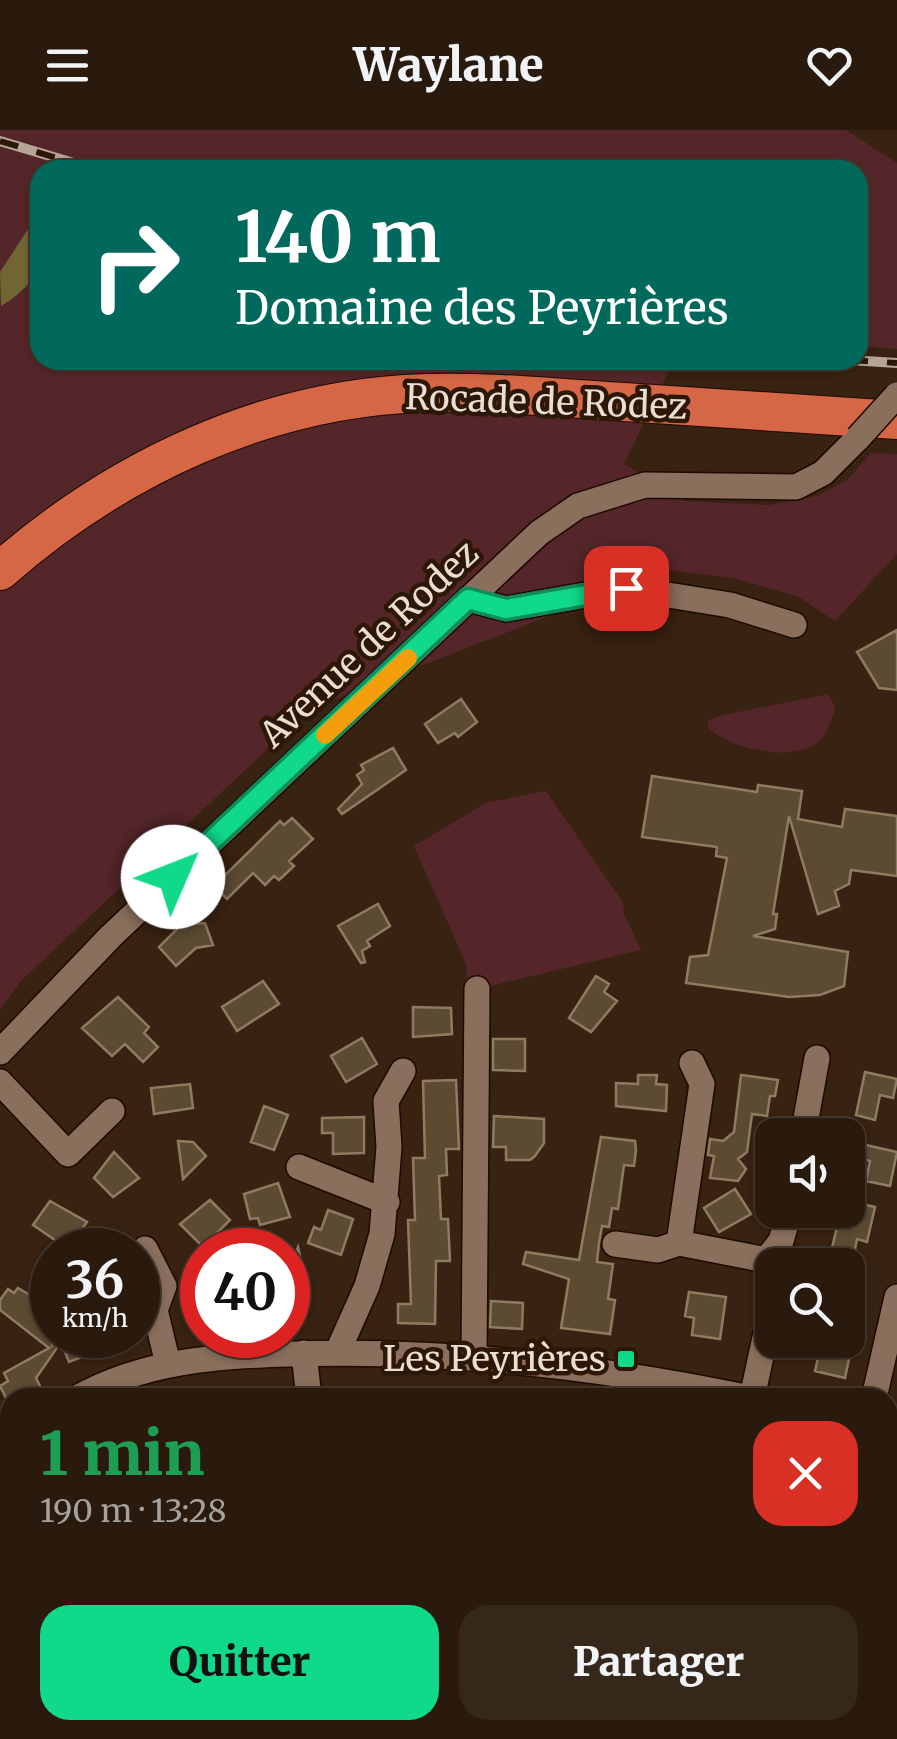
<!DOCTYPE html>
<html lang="fr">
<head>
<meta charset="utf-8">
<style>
	:root { --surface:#2a1a0d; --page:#36271b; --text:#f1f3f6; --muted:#a5a19d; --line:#46382e; --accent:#10d98a }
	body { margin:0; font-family:Merriweather,serif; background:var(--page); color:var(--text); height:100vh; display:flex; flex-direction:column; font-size:38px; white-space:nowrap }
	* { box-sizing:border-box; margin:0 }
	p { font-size:32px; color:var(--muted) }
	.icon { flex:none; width:55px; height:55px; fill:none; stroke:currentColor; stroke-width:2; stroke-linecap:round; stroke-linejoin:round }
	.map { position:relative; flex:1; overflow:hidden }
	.panel { position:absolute; left:0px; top:1258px; width:898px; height:352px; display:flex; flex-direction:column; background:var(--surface); border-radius:30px 30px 0 0; box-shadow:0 2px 8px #0004,0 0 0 2px var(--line) }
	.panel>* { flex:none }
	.hud { position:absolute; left:30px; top:30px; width:838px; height:210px; border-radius:30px; box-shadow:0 2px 8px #0004,0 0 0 2px var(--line); background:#00695c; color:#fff; overflow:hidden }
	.buttons { position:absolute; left:755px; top:988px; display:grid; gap:20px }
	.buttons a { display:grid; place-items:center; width:110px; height:110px; border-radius:20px; background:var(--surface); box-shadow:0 2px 8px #0004,0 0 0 2px var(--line); font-size:50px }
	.speed { position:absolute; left:30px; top:1098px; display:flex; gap:20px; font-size:50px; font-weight:700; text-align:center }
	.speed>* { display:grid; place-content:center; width:130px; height:130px; border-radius:50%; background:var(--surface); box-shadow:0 2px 8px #0004,0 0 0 2px var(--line); line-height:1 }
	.speed small { font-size:25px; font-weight:400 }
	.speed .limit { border:15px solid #d22; background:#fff; color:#111 }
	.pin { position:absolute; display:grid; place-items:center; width:85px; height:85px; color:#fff; margin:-42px; border-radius:20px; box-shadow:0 5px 15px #0006 }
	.me { position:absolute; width:110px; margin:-55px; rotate:46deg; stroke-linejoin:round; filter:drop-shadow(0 0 8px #0008) }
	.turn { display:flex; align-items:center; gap:35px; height:210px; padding:0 40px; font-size:45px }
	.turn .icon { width:130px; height:130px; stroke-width:2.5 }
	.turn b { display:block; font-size:70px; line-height:85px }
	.round { display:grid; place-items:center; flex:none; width:105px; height:105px; border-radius:30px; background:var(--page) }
	.head { display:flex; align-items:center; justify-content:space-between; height:170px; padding:0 40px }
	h1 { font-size:60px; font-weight:800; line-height:75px; color:#1e9e55 }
	.action { display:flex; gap:20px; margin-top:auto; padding:20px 40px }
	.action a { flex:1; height:115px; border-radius:30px; background:var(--accent); color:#111; font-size:40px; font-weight:800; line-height:115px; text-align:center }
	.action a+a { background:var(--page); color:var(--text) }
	header { display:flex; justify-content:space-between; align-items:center; height:130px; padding:0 40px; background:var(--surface); font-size:45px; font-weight:800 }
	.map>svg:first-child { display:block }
	.green { fill:#542629 }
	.water { fill:#706533 }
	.building { fill:#5c4b32; stroke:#8e7c62; stroke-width:2.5 }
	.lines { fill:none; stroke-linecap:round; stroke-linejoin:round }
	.minor-casing { stroke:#1e0a00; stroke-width:28 }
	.highway-casing { stroke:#1e0a00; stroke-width:40 }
	.minor { stroke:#896f5c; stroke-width:25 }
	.highway { stroke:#d56746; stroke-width:38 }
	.rail-casing { stroke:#b5a497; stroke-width:10 }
	.rail { stroke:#2d1807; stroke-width:6; stroke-dasharray:19; stroke-linecap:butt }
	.minor-bridge-casing { stroke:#1e0a00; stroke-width:28; stroke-linecap:butt }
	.minor-bridge { stroke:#896f5c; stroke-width:25 }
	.route-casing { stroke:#0a8d5a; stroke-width:25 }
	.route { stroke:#10d98a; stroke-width:18 }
	.slow { stroke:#f59e0b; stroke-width:18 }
	.poi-dot { fill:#10d98a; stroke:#2d1807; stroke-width:4 }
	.labels { text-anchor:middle; stroke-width:9; stroke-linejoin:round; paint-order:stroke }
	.street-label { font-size:35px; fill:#ecddd2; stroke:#2d1807 }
	.poi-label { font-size:35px; fill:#ecddd2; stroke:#2d1807; text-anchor:end }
</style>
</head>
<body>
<header><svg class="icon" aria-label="menu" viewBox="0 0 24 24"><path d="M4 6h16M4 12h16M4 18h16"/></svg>Waylane<svg class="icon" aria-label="heart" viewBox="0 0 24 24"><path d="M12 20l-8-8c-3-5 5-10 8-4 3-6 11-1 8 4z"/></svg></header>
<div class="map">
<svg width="897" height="1609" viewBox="0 0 897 1609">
	<rect width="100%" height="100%" fill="#382211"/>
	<path class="green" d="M 0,0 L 846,0 L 897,33 L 897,219 L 858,216 L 858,40 L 40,40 L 40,230 L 674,230 L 624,334 L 686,371 L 769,375 L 817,366 L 847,350 L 871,323 L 897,324 L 897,424 L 835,491 L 799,467 L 734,448 L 667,440 L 310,579 L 21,851 L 0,880 Z
		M 828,564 L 835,578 C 832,590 827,605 817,613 C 792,633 727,619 707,596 L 709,590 L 723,585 Z
		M 546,661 L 624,774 L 623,782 L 641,820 L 465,862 L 467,836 L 414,716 L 486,673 Z
		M 119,1600 L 308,1600 L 312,1609 L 122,1609 Z"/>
	<path class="water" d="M 40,81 C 40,128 45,150 1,176 L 0,142 Z"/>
	<path class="building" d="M 897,500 L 897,560 L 879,558 L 857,522 Z
		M 461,569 L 477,592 L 458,607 L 455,603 L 438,613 L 425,594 Z
		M 393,618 L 406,640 L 342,684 L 338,679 L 362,654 L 357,645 L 364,640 L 361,635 Z
		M 652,646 L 757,662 L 758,655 L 802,661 L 798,689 L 842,697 L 845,679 L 897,686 L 897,746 L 851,740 L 849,754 L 835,761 L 839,776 L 818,784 L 789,686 L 773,784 L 777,784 L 775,799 L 753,806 L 848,822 L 844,856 L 820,865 L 789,867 L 686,853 L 690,827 L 708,825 L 727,728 L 716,726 L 717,717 L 642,707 Z
		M 292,688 L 313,709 L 289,731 L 294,736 L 279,750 L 274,746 L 265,755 L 253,743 L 227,769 L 214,756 L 280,691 L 284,695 Z
		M 378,774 L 390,796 L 367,811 L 370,816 L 362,821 L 365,832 L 361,833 L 338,796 Z
		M 205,793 L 213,815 L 196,818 L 176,836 L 159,817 L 181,795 Z
		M 596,846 L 609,854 L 604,862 L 617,871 L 591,902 L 569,888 Z
		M 263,851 L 279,874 L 237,901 L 222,877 Z
		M 118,867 L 149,897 L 144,903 L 158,917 L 143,932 L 125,914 L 112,926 L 82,898 Z
		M 413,877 L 451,878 L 452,904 L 413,907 Z
		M 362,908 L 377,934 L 346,952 L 331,926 Z
		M 493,909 L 525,909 L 525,941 L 493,940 Z
		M 865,942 L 897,949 L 893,968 L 880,965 L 875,990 L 856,985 Z
		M 638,945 L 657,945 L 656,954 L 667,955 L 666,981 L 616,976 L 616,953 L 638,954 Z
		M 741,945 L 778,950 L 775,966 L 770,966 L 767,986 L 752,984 L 747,1022 L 738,1029 L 746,1039 L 738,1051 L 710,1048 L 714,1026 L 708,1025 L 710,1009 L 723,1011 L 734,1002 Z
		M 456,950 L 459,1019 L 446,1019 L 447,1045 L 439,1046 L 441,1089 L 448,1089 L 450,1131 L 436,1131 L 435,1194 L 398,1193 L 398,1174 L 411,1174 L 408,1090 L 415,1090 L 413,1028 L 425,1028 L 423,951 Z
		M 190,954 L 193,978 L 154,984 L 151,958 Z
		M 264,976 L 288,985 L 274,1020 L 251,1012 Z
		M 494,986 L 544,989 L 544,1013 L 535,1026 L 530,1030 L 506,1030 L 506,1017 L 493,1017 Z
		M 364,987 L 364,1023 L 333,1024 L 333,1003 L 322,1003 L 322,988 Z
		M 601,1007 L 635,1011 L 636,1020 L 634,1036 L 624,1035 L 618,1079 L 612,1078 L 609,1097 L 602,1096 L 599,1113 L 597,1132 L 613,1134 L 608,1169 L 615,1170 L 610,1204 L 561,1198 L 569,1149 L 523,1134 L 526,1122 L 579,1130 Z
		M 178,1011 L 193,1012 L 206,1026 L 183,1049 Z
		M 866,1015 L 897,1022 L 890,1056 L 866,1051 L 870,1031 L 862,1029 Z
		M 114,1022 L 139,1048 L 113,1067 L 94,1048 Z
		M 278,1053 L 290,1087 L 260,1095 L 258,1088 L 250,1089 L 244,1064 Z
		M 735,1059 L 751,1084 L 719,1102 L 704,1078 Z
		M 210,1070 L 230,1090 L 203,1117 L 180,1094 Z
		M 50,1071 L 87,1092 L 68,1119 L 33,1095 Z
		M 848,1071 L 875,1077 L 867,1112 L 857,1109 L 852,1135 L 828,1135 L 841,1080 L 848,1080 Z
		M 328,1080 L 353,1089 L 341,1125 L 308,1113 L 314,1097 L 321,1100 Z
		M 298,1117 L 307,1157 L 301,1176 L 288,1172 L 288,1134 L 291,1135 Z
		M 18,1158 L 52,1178 L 52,1216 L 66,1205 L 136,1206 L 69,1232 L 61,1212 L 36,1248 L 41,1258 L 23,1268 L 6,1268 L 0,1256 L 8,1251 L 4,1243 L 49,1218 L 0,1180 L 0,1170 L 8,1159 L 14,1163 Z
		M 689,1162 L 726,1167 L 720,1209 L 692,1205 L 694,1188 L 685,1186 Z
		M 491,1171 L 523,1173 L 522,1199 L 490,1197 Z
		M 822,1210 L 853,1210 L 845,1248 L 815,1241 Z"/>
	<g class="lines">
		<defs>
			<path id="minor" d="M 468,469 L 506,479 L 625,458 L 730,475 L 794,495
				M 0,922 L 111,806 L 539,403 L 578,376 L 645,355 L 796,357 L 823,343 L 858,308
				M 692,933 L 702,954 L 679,1113 L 766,1130
				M 0,952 L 68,1024 L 112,981
				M 803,1005 L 817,928
				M 299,1037 L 387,1072
				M 615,1114 L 658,1120 L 679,1113
				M 138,1126 L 145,1119 L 164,1156 L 155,1180 L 168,1234
				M 772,1143 L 766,1130 L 781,1111 L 790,1080
				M 338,1221 L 367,1156 L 382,1104 L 389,1017 L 386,971 L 403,941
				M 304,1223 L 309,1268
				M 474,1228 L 477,859
				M 77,1268 C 144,1231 215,1226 290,1224 C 445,1219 598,1236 750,1268
				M 752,1268 L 772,1175
				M 874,1268 L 897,1167
				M 888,1294 L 897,1297
				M 0,1310 L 10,1304
				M 0,1525 L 10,1521
				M 383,1600 L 387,1609
				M 516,1609 L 522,1600"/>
			<path id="highway" d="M 0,441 C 117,338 267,267 426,263 C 492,261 558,268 624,272 C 715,278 806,284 897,290"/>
		</defs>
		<use href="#minor" class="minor-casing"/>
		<use href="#highway" class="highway-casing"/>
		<use href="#minor" class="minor"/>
		<use href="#highway" class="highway"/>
		<defs>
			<path id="rail" d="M 0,11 L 97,40
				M 849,230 L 897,233"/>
		</defs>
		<use href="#rail" class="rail-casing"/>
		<use href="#rail" class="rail"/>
		<defs>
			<path id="minor-bridge" d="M 858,308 L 897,265"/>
		</defs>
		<use href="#minor-bridge" class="minor-bridge-casing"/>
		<use href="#minor-bridge" class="minor-bridge"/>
	</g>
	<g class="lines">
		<defs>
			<path id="route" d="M 173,747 L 468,469 L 506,479 L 626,458"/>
		</defs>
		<use href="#route" class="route-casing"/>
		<use href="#route" class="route"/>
		<path class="slow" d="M 325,605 L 408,528"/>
	</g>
	<rect class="poi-dot" x="616" y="1219" width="20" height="20" rx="5"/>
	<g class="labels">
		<g class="street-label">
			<text transform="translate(546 272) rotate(2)" y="12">Rocade de Rodez</text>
			<text transform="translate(369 514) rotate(-43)" y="12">Avenue de Rodez</text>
		</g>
		<g class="poi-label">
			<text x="606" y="1241">Les Peyrières</text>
		</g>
	</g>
</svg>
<div class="buttons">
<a><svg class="icon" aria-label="sound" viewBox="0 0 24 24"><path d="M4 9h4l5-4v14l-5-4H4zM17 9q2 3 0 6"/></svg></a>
<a><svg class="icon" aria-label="search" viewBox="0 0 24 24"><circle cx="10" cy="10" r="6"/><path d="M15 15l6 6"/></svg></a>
</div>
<div class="speed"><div>36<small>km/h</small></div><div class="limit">40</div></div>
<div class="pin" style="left:626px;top:458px;background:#d93025"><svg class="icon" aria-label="arrive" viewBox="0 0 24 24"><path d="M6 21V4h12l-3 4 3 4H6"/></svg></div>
<svg class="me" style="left:173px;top:747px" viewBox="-20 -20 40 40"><circle r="19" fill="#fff"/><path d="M0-13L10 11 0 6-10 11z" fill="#10d98a"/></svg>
<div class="hud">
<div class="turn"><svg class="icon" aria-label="right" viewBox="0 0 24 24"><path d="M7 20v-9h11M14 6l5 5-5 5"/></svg><div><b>140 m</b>Domaine des Peyrières</div></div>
</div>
<section class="panel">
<div class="head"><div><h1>1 min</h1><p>190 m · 13:28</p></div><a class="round" style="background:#d93025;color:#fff"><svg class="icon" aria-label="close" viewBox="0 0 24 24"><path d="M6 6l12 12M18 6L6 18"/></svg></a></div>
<div class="action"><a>Quitter</a><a>Partager</a></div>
</section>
</div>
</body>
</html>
